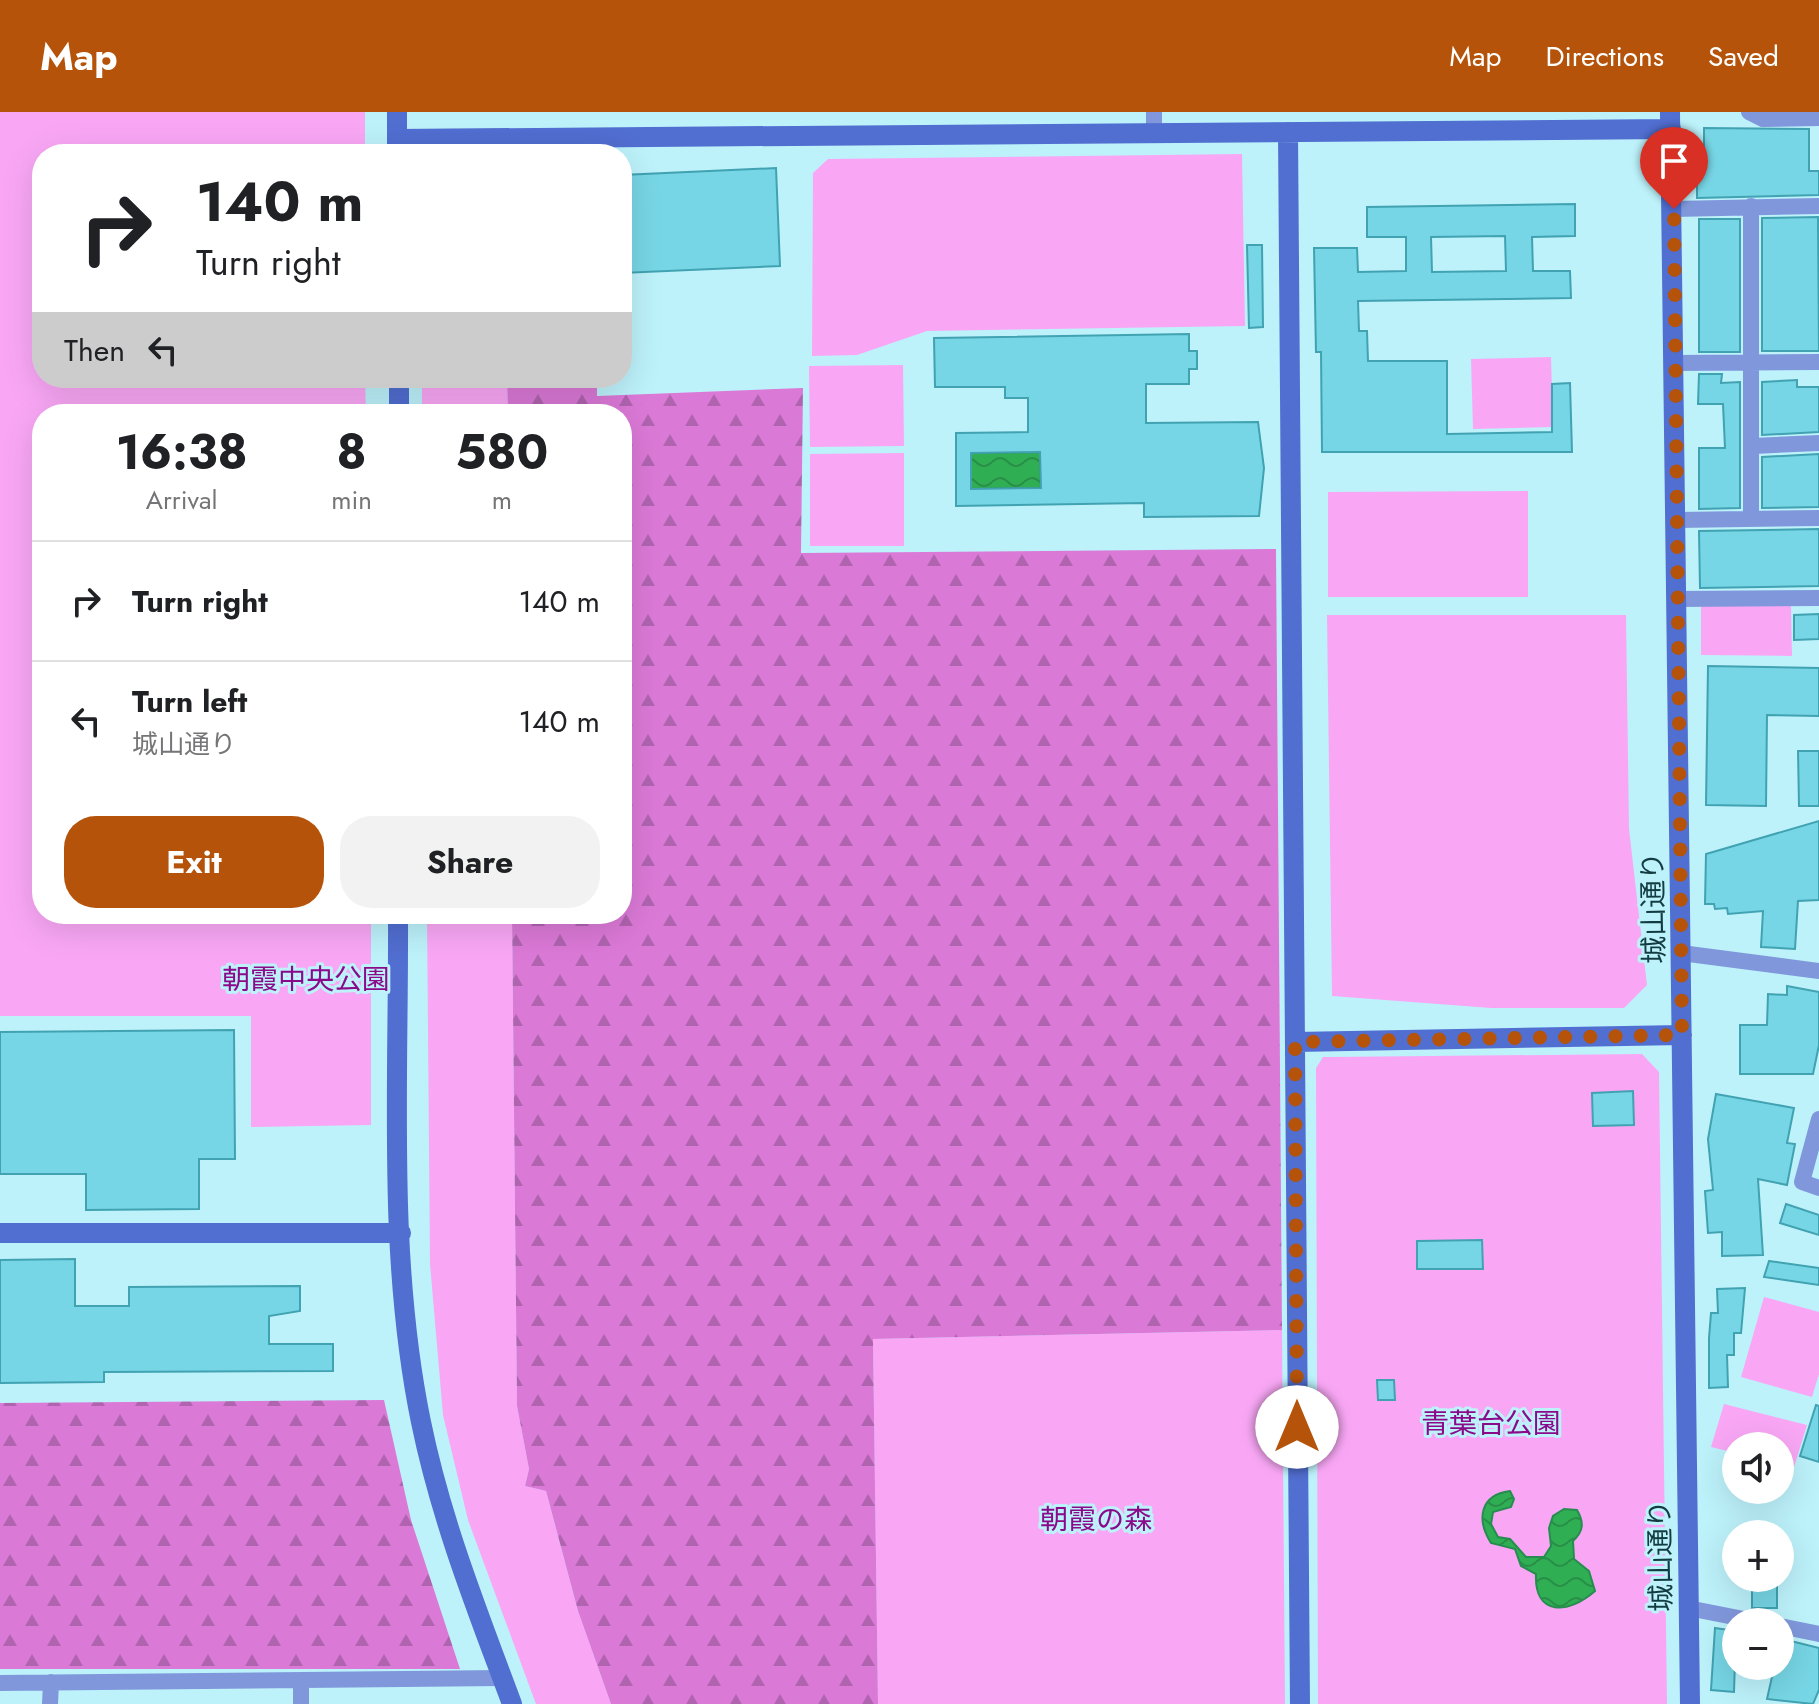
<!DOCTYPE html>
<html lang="en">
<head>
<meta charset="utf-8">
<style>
	:root { --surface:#fff; --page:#f2f2f2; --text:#202124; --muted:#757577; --line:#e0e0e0; --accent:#b45309 }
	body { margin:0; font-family:Jost,"Noto Sans JP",sans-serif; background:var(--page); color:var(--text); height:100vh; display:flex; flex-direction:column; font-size:30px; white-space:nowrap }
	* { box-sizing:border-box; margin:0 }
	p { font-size:26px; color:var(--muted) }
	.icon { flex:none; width:44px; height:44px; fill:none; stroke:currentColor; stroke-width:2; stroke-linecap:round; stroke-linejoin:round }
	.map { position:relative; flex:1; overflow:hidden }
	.sheet { position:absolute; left:32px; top:292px; width:600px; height:520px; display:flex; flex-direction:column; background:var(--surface); border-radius:32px; box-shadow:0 8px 32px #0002 }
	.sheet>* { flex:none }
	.banner { position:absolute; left:32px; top:32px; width:600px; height:244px; border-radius:32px; box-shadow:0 8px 32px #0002; background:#fff; color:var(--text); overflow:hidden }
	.buttons { position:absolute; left:1722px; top:1320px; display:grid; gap:16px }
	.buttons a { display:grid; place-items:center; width:72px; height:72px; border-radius:50%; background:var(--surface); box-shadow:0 8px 32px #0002; font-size:40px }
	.pin { position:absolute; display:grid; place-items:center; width:68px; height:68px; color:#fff; margin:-82px -34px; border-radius:50% 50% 50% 0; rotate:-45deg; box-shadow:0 0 8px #0007 }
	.pin .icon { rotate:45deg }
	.me { position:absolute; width:88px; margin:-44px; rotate:0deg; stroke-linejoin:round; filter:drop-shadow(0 0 6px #0008) }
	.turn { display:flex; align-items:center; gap:28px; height:168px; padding:0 32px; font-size:36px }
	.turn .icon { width:104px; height:104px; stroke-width:2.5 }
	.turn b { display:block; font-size:56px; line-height:68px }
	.then { display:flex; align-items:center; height:76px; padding:0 32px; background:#0003; gap:16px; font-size:30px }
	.eta { display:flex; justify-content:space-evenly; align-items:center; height:136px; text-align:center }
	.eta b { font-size:48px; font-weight:700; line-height:56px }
	.primary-button { display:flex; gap:16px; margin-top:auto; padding:16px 32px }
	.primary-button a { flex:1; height:92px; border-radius:32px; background:var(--accent); color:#fff; font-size:32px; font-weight:700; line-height:92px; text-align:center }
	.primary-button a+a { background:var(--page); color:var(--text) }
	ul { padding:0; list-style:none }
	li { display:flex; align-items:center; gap:24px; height:120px; padding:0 32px; border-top:2px solid var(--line) }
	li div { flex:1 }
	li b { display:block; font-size:30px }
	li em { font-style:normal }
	header { display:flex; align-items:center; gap:48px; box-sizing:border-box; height:112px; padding:0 40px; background:var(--accent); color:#fff }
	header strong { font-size:38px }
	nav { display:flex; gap:44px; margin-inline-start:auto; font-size:28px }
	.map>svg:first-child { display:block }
	.green { fill:#f9a7f5 }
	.forest { fill:url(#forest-firs) }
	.water { fill:url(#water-waves); stroke:#278c4f; stroke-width:2 }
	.building { fill:#77d6e5; stroke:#41a2b1; stroke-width:2; fill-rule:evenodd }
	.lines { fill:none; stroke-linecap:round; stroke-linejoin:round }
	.street { stroke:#8098db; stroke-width:16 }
	.secondary { stroke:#516ed1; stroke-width:20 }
	.route { stroke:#b45309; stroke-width:14; stroke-dasharray:0 25.2 }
	.labels { text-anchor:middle; stroke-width:6; stroke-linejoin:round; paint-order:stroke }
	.street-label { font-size:28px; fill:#133c42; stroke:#bdf2fb }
	.park-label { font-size:28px; fill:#8a0a89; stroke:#bdf2fb }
</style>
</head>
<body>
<header>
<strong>Map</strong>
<nav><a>Map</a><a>Directions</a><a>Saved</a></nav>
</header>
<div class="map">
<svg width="1819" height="1592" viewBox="0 0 1819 1592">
	<defs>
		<pattern id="forest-firs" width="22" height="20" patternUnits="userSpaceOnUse" patternTransform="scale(2)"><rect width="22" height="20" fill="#db79d7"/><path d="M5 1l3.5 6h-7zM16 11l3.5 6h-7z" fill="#b064b0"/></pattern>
		<pattern id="water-waves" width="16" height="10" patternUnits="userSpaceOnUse" patternTransform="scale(2)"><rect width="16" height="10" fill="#30ae54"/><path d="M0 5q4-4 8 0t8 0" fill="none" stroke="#288f47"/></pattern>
	</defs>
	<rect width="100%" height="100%" fill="#bdf2fb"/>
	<path class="green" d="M 0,0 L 365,0 L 365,42 L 42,42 L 42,266 L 365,266 L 366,302 L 42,302 L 42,802 L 371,802 L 371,1013 L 251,1015 L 251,904 L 0,904 Z
		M 1242,42 L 1245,214 L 927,219 L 857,243 L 812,244 L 813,61 L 828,47 Z
		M 1551,245 L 1553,315 L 1473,317 L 1471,247 Z
		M 903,253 L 904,334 L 810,335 L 809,254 Z
		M 422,266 L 507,266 L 508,302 L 422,302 Z
		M 904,341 L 904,434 L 810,434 L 810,342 Z
		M 1528,379 L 1528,485 L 1328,485 L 1328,380 Z
		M 1701,493 L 1791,493 L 1792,544 L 1701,543 Z
		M 1327,503 L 1626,503 L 1629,717 L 1647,873 L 1624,896 L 1491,896 L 1332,884 Z
		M 427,802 L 512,802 L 517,1294 L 529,1357 L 525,1374 L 546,1379 L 578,1499 L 611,1592 L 536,1592 L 468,1408 L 443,1303 L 430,1152 Z
		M 1642,942 L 1659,960 L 1667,1592 L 1318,1592 L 1316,956 L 1323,945 L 1330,945 Z
		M 1764,1185 L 1819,1200 L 1819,1262 L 1812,1285 L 1741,1265 Z
		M 1282,1218 L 1285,1592 L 878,1592 L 873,1227 Z
		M 1724,1292 L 1807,1313 L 1794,1355 L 1780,1352 L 1780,1334 L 1736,1334 L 1736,1341 L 1711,1335 Z"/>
	<path class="forest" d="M 507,266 L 597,266 L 597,284 L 803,276 L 801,441 L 1276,437 L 1282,1218 L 873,1227 L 878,1592 L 611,1592 L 578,1499 L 546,1379 L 525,1374 L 529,1357 L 517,1294 L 512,802 L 622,802 L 622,302 L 508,302 Z
		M 384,1288 L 411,1408 L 460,1557 L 0,1557 L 0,1291 Z"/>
	<path class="water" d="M 1040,340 L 1041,376 L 971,377 L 971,341 Z
		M 1510,1379 L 1514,1387 L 1511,1395 L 1493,1400 L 1491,1412 L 1498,1425 L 1510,1427 L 1526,1445 L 1544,1445 L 1551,1434 L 1549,1416 L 1553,1404 L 1564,1397 L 1577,1398 C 1584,1410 1584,1419 1573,1429 L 1574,1447 L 1589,1459 L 1595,1479 C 1569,1502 1534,1505 1536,1462 L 1521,1454 L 1515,1437 L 1491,1431 C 1476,1407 1480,1383 1510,1379 Z"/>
	<path class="building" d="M 1704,16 L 1809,17 L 1809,59 L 1819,59 L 1819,83 L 1697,86 L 1697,58 L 1704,57 Z
		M 776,56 L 780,154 L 622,161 L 622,63 Z
		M 1575,92 L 1575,124 L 1532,125 L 1533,159 L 1570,159 L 1571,186 L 1358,189 L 1359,219 L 1367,219 L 1368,249 L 1447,249 L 1447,322 L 1552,320 L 1552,272 L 1570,271 L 1572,340 L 1322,340 L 1321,240 L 1316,240 L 1314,136 L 1357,136 L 1358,160 L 1406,159 L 1406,125 L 1367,125 L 1367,95 ZM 1505,124 L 1506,159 L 1432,160 L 1431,125 Z
		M 1818,105 L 1819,239 L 1762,239 L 1762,106 Z
		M 1699,107 L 1740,107 L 1740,240 L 1699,240 Z
		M 1247,133 L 1262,133 L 1263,215 L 1249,216 Z
		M 1189,222 L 1189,239 L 1197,239 L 1197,257 L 1189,257 L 1189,272 L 1146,272 L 1146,311 L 1258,310 L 1264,356 L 1259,404 L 1144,405 L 1144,391 L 956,394 L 956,321 L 1028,320 L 1028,286 L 1005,286 L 1005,275 L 935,275 L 934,226 ZM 1040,340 L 1041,376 L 971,377 L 971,341 Z
		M 1699,262 L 1722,262 L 1721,271 L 1740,270 L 1740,396 L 1699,397 L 1699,336 L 1725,336 L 1723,292 L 1698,292 Z
		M 1797,268 L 1797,275 L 1819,275 L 1819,320 L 1762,323 L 1762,270 Z
		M 1819,342 L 1819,395 L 1762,396 L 1762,345 Z
		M 1819,417 L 1819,474 L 1700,476 L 1699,419 Z
		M 1819,502 L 1819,527 L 1794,528 L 1794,503 Z
		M 1708,554 L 1819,556 L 1819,604 L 1767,603 L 1766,694 L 1706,693 Z
		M 1798,639 L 1819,639 L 1819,694 L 1799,694 Z
		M 1819,709 L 1819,788 L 1798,789 L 1795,837 L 1761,835 L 1763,799 L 1728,802 L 1727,796 L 1715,797 L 1714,792 L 1705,792 L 1706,742 Z
		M 1787,874 L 1819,880 L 1819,933 L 1813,962 L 1740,962 L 1740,913 L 1767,913 L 1768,882 L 1787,883 Z
		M 234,918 L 235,1047 L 199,1047 L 199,1097 L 86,1098 L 86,1062 L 0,1062 L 0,920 Z
		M 1633,979 L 1634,1013 L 1593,1014 L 1592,981 Z
		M 1716,982 L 1794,996 L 1787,1031 L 1795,1032 L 1787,1073 L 1758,1067 L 1763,1143 L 1722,1144 L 1722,1120 L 1708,1121 L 1705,1079 L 1713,1078 L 1708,1027 Z
		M 1786,1092 L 1819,1103 L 1819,1123 L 1780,1111 Z
		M 1482,1128 L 1483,1157 L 1417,1157 L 1417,1129 Z
		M 75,1147 L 75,1194 L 129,1194 L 129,1175 L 300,1174 L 300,1199 L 269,1204 L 269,1232 L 333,1232 L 333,1259 L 104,1260 L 104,1270 L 0,1271 L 0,1148 Z
		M 1769,1149 L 1819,1156 L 1819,1173 L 1764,1165 Z
		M 1745,1176 L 1741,1221 L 1734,1221 L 1734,1243 L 1727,1243 L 1728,1275 L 1709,1276 L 1709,1226 L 1711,1201 L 1718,1201 L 1717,1177 Z
		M 1377,1268 L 1394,1268 L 1395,1288 L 1378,1288 Z
		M 1816,1293 L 1819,1294 L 1819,1350 L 1800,1344 Z
		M 1752,1466 L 1777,1466 L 1777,1496 L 1752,1496 Z
		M 1715,1516 L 1736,1519 L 1734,1580 L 1711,1578 Z
		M 1787,1528 L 1819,1536 L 1819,1578 L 1813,1592 L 1767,1587 L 1774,1556 L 1779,1557 Z"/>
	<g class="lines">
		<path class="street" d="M 1154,0 L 1154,20
			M 1749,0 L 1763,7 L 1819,6
			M 1751,94 L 1751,406
			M 1674,97 L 1819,94
			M 1676,251 L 1819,250
			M 1753,334 L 1819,331
			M 1677,408 L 1819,406
			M 1677,487 L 1819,486
			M 1681,841 L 1819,859
			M 1819,1007 L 1802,1070 L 1819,1076
			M 1688,1496 L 1759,1510
			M 1780,1514 L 1819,1522
			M 0,1571 L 502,1566
			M 50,1592 L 51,1570
			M 301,1592 L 301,1568"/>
		<path class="secondary" d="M 1670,0 L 1690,1592
			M 1288,20 L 1300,1592
			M 397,27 L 1671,17
			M 397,42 L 397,0
			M 399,266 L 399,302
			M 398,802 C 399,970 387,1145 421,1310 C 441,1408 477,1498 512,1592
			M 1295,930 L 1682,923
			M 0,1121 L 401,1121"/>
	</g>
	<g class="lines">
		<path class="route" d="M 1297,1315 L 1295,930 L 1682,923 L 1674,97"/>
	</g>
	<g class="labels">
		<g class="street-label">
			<text transform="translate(1653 796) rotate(-91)" y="10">城山通り</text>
			<text transform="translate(1660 1444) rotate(-91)" y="10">城山通り</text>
		</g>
		<g class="park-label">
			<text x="306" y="877">朝霞中央公園</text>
			<text x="1491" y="1321">青葉台公園</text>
			<text x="1096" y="1417">朝霞の森</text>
		</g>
	</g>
</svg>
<div class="buttons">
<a><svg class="icon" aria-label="sound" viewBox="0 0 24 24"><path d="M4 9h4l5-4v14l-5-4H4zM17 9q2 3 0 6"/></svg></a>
<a>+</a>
<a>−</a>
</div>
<div class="pin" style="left:1674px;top:97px;background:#d93025"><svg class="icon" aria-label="arrive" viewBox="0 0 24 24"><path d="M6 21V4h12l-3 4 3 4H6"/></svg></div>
<svg class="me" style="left:1297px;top:1315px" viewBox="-20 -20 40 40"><circle r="19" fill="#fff"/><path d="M0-13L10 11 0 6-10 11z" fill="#b45309"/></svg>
<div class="banner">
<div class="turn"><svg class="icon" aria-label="right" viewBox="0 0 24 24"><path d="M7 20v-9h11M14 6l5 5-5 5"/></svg><div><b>140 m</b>Turn right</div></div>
<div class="then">Then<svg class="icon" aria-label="left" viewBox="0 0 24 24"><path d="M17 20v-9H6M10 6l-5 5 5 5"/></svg></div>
</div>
<section class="sheet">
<div class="eta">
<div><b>16:38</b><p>Arrival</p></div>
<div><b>8</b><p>min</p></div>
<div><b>580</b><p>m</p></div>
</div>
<ul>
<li><svg class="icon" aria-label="right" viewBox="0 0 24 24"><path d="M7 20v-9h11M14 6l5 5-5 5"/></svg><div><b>Turn right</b></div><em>140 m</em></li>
<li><svg class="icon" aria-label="left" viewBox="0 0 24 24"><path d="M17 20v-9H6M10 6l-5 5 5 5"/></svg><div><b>Turn left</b><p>城山通り</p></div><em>140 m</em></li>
</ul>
<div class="primary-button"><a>Exit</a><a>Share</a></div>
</section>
</div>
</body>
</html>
